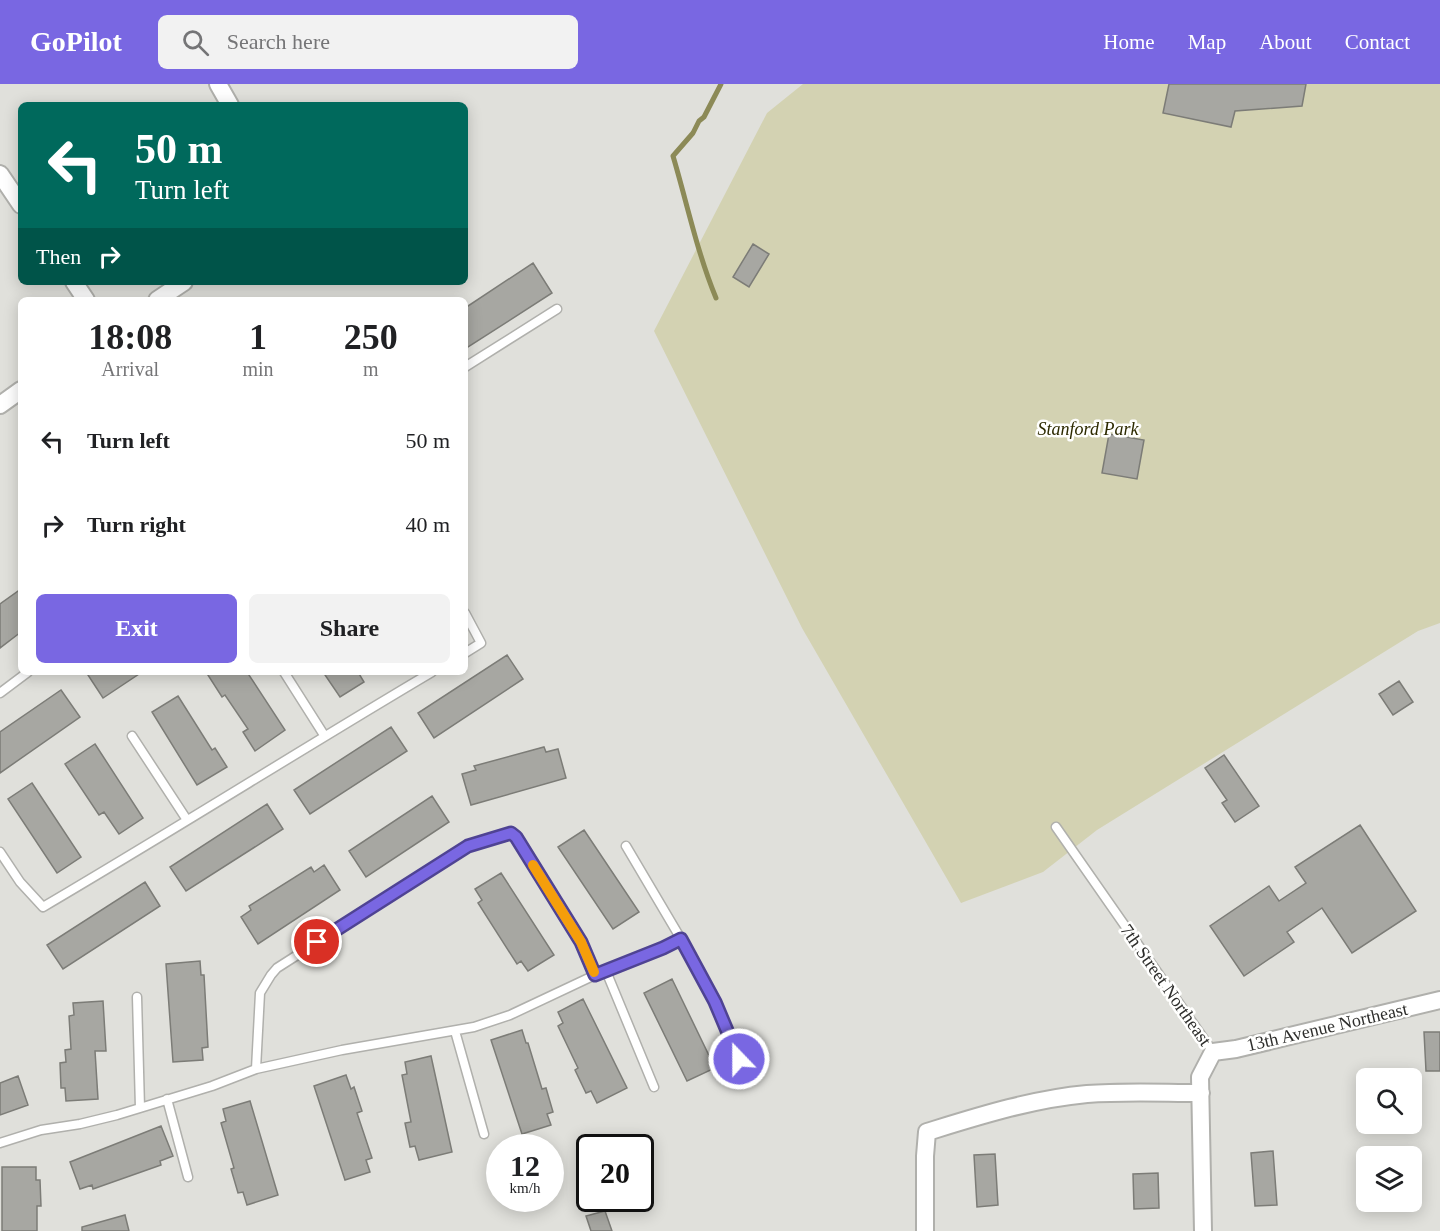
<!DOCTYPE html>
<html lang="en">
<head>
<meta charset="utf-8">
<style>
	:root { --surface:#fff; --page:#f2f2f2; --text:#202124; --muted:#757577; --accent:#7967e2 }
	body { margin:0; font-family:Georgia,serif; background:var(--page); color:var(--text); height:100vh; display:flex; flex-direction:column; font-size:22px; white-space:nowrap }
	* { box-sizing:border-box; margin:0 }
	p { font-size:20px; color:var(--muted) }
	.icon { flex:none; width:33px; height:33px; fill:none; stroke:currentColor; stroke-width:2; stroke-linecap:round; stroke-linejoin:round }
	.map { position:relative; flex:1; overflow:hidden }
	.side { position:absolute; left:18px; top:213px; width:450px; height:378px; display:flex; flex-direction:column; background:var(--surface); border-radius:9px; box-shadow:0 3px 15px #0003 }
	.side>* { flex:none }
	.banner { position:absolute; left:18px; top:18px; width:450px; height:183px; border-radius:9px; box-shadow:0 3px 15px #0003; background:#00695c; color:#fff; overflow:hidden }
	.tools { position:absolute; left:1356px; top:984px; display:grid; gap:12px }
	.tools a { display:grid; place-items:center; width:66px; height:66px; border-radius:9px; background:var(--surface); box-shadow:0 3px 15px #0003; font-size:30px }
	.speed { position:absolute; left:486px; top:1050px; display:flex; gap:12px; font-size:30px; font-weight:700; text-align:center }
	.speed>* { display:grid; place-content:center; width:78px; height:78px; border-radius:50%; background:var(--surface); box-shadow:0 3px 15px #0003; line-height:1 }
	.speed small { font-size:15px; font-weight:400 }
	.speed .limit { border:3px solid #111; border-radius:9px; background:#fff; color:#111 }
	.pin { position:absolute; display:grid; place-items:center; width:51px; height:51px; color:#fff; margin:-26px; border:3px solid #fff; border-radius:50%; box-shadow:0 2px 6px #0007 }
	.me { position:absolute; width:66px; margin:-33px; rotate:338deg; stroke-linejoin:round; filter:drop-shadow(0 0 4px #0008) }
	.turn { display:flex; align-items:center; gap:21px; height:126px; padding:0 18px; font-size:27px }
	.turn .icon { width:78px; height:78px; stroke-width:2.5 }
	.turn b { display:block; font-size:42px; line-height:51px }
	.then { display:flex; align-items:center; height:57px; padding:0 18px; background:#0003; gap:12px; font-size:22px }
	.eta { display:flex; justify-content:space-evenly; align-items:center; height:102px; text-align:center }
	.eta b { font-size:36px; font-weight:700; line-height:42px }
	.primary-button { display:flex; gap:12px; margin-top:auto; padding:12px 18px }
	.primary-button a { flex:1; height:69px; border-radius:9px; background:var(--accent); color:#fff; font-size:24px; font-weight:700; line-height:69px; text-align:center }
	.primary-button a+a { background:var(--page); color:var(--text) }
	ul { padding:0; list-style:none }
	li { display:flex; align-items:center; gap:18px; height:84px; padding:0 18px }
	li div { flex:1 }
	li b { display:block; font-size:22px }
	li em { font-style:normal }
	header { display:flex; align-items:center; gap:36px; box-sizing:border-box; height:84px; padding:0 30px; background:var(--accent); color:#fff }
	header strong { font-size:28px }
	nav { display:flex; gap:33px; margin-inline-start:auto; font-size:21px }
	.search { width:420px; height:54px; background:var(--page); display:flex; align-items:center; gap:15px; box-sizing:border-box; padding:0 21px; border-radius:9px; color:var(--muted); font-size:22px }
	.map>svg:first-child { display:block }
	.green { fill:#d3d2b2 }
	.lines { fill:none; stroke-linecap:round; stroke-linejoin:round }
	.stream { stroke:#8c8a57; stroke-width:5 }
	.building { fill:#a7a7a2; stroke:#7c7c77; stroke-width:1.5 }
	.lane-casing { stroke:#b0b0ac; stroke-width:11 }
	.street-casing { stroke:#b0b0ac; stroke-width:20 }
	.lane { stroke:#fff; stroke-width:8 }
	.street { stroke:#fff; stroke-width:16 }
	.route-casing { stroke:#4f4393; stroke-width:15 }
	.route { stroke:#7967e2; stroke-width:10 }
	.slow { stroke:#f59e0b; stroke-width:10 }
	.labels { text-anchor:middle; stroke-width:5; stroke-linejoin:round; paint-order:stroke }
	.park-label { font-size:18px; font-style:italic; fill:#2d2a00; stroke:#fffffe }
	.street-label { font-size:18px; fill:#2e2e2c; stroke:#fffffe }
</style>
</head>
<body>
<header>
<strong>GoPilot</strong>
<div class="search"><svg class="icon" aria-label="search" viewBox="0 0 24 24"><circle cx="10" cy="10" r="6"/><path d="M15 15l6 6"/></svg>Search here</div>
<nav><a>Home</a><a>Map</a><a>About</a><a>Contact</a></nav>
</header>
<div class="map">
<svg width="1440" height="1147" viewBox="0 0 1440 1147">
	<rect width="100%" height="100%" fill="#e0e0db"/>
	<path class="green" d="M 803,0 L 1440,0 L 1440,539 L 1418,547 L 1097,746 L 1043,788 L 961,819 L 802,544 L 654,247 L 767,29 Z"/>
	<g class="lines">
		<path class="stream" d="M 716,214 C 697,168 687,119 673,72 L 693,49 L 699,37 L 704,33 L 721,0"/>
	</g>
	<path class="building" d="M 1169,0 L 1306,0 L 1302,22 L 1235,27 L 1231,43 L 1163,29 Z
		M 753,160 L 769,170 L 749,203 L 733,193 Z
		M 533,179 L 552,209 L 465,265 L 465,224 Z
		M 1109,350 L 1144,356 L 1137,395 L 1102,389 Z
		M 21,505 L 21,548 L 0,564 L 0,520 Z
		M 507,571 L 523,595 L 434,654 L 418,629 Z
		M 86,588 L 142,588 L 103,614 Z
		M 206,588 L 247,588 L 285,646 L 255,667 L 243,648 L 248,645 L 225,611 L 222,613 Z
		M 323,588 L 358,588 L 364,598 L 340,613 Z
		M 1399,597 L 1413,618 L 1393,631 L 1379,610 Z
		M 61,606 L 80,633 L 0,689 L 0,648 Z
		M 178,612 L 212,666 L 215,664 L 227,683 L 197,701 L 152,628 Z
		M 391,643 L 407,667 L 310,730 L 294,706 Z
		M 95,660 L 143,734 L 119,750 L 104,728 L 99,731 L 65,680 Z
		M 544,663 L 546,668 L 558,665 L 566,694 L 471,721 L 462,690 L 476,686 L 474,682 Z
		M 1224,671 L 1259,722 L 1235,738 L 1222,719 L 1227,716 L 1205,684 Z
		M 32,699 L 81,773 L 57,789 L 8,715 Z
		M 432,712 L 449,738 L 366,793 L 349,767 Z
		M 267,720 L 283,745 L 186,807 L 170,783 Z
		M 1360,741 L 1416,827 L 1352,869 L 1322,824 L 1287,848 L 1294,858 L 1244,892 L 1210,842 L 1269,802 L 1279,817 L 1306,799 L 1295,783 Z
		M 584,746 L 639,828 L 613,845 L 558,763 Z
		M 324,781 L 340,806 L 258,860 L 241,833 L 251,826 L 249,822 L 311,783 L 314,788 Z
		M 501,789 L 554,871 L 528,887 L 521,877 L 517,880 L 478,819 L 482,816 L 475,805 Z
		M 145,798 L 160,822 L 63,885 L 47,861 Z
		M 200,877 L 201,891 L 204,891 L 208,963 L 202,964 L 203,976 L 173,978 L 166,880 Z
		M 672,895 L 715,984 L 687,997 L 644,909 Z
		M 583,915 L 627,1004 L 597,1019 L 591,1007 L 586,1009 L 575,986 L 578,984 L 558,942 L 563,939 L 558,928 Z
		M 103,917 L 106,967 L 95,967 L 98,1015 L 66,1017 L 65,1004 L 61,1004 L 60,979 L 66,978 L 65,966 L 71,965 L 69,932 L 74,931 L 73,919 Z
		M 522,946 L 526,959 L 528,959 L 542,1005 L 546,1004 L 553,1028 L 547,1030 L 551,1041 L 522,1050 L 491,956 Z
		M 1424,948 L 1440,948 L 1440,987 L 1426,987 Z
		M 431,972 L 452,1068 L 419,1076 L 415,1062 L 410,1063 L 405,1039 L 411,1038 L 402,991 L 407,990 L 405,978 Z
		M 346,991 L 351,1005 L 354,1003 L 362,1027 L 357,1029 L 372,1074 L 366,1076 L 370,1088 L 345,1096 L 314,1002 Z
		M 18,992 L 28,1021 L 0,1031 L 0,999 Z
		M 250,1017 L 278,1111 L 247,1121 L 243,1108 L 238,1109 L 231,1085 L 234,1084 L 221,1039 L 226,1037 L 223,1025 Z
		M 161,1042 L 173,1072 L 160,1077 L 161,1081 L 93,1105 L 92,1101 L 80,1105 L 70,1078 Z
		M 1273,1067 L 1277,1121 L 1255,1122 L 1251,1069 Z
		M 995,1070 L 998,1121 L 977,1123 L 974,1071 Z
		M 2,1083 L 36,1083 L 36,1096 L 40,1096 L 41,1122 L 37,1122 L 37,1147 L 2,1147 Z
		M 1158,1089 L 1159,1124 L 1134,1125 L 1133,1090 Z
		M 605,1127 L 612,1147 L 591,1147 L 586,1132 Z
		M 125,1131 L 129,1147 L 82,1147 L 82,1143 Z"/>
	<g class="lines">
		<defs>
			<path id="lane" d="M 465,283 L 557,225
				M 465,529 L 481,559 L 465,569
				M 284,588 L 324,651
				M 0,609 L 28,588
				M 132,652 L 187,736
				M 1056,743 L 1213,968
				M 626,762 L 694,877 L 715,918 L 739,975
				M 0,768 L 20,798 L 43,823 C 174,746 302,665 432,588
				M 606,887 L 654,1003
				M 137,913 L 140,1024
				M 455,947 L 484,1050
				M 256,985 L 342,966 L 474,943 L 510,931 L 595,891 L 662,864 L 681,855
				M 167,1015 L 188,1093
				M 0,1059 L 41,1046 L 80,1040 L 117,1031 L 212,1002 L 256,985 L 260,909 L 271,891 L 277,884 L 468,762 L 506,750 L 511,749 L 516,753 L 581,858 L 595,891"/>
			<path id="street" d="M 218,0 L 230,21
				M 0,90 L 21,121
				M 74,198 L 86,216
				M 157,216 L 184,198
				M 0,321 L 21,306
				M 925,1147 L 925,1072 L 927,1048 C 979,1032 1032,1015 1087,1010 C 1124,1007 1163,1009 1201,1009
				M 1203,1147 L 1200,993 L 1213,968 L 1236,965 L 1440,916"/>
		</defs>
		<use href="#lane" class="lane-casing"/>
		<use href="#street" class="street-casing"/>
		<use href="#lane" class="lane"/>
		<use href="#street" class="street"/>
	</g>
	<g class="lines">
		<defs>
			<path id="route" d="M 317,858 L 468,762 L 511,749 L 516,753 L 581,858 L 595,891 L 663,864 L 681,855 L 715,918 L 739,975"/>
		</defs>
		<use href="#route" class="route-casing"/>
		<use href="#route" class="route"/>
		<path class="slow" d="M 533,781 L 581,858 L 594,888"/>
	</g>
	<g class="labels">
		<g class="park-label">
			<text x="1088" y="351">Stanford Park</text>
		</g>
		<g class="street-label">
			<text transform="translate(1166 901) rotate(55)" y="6">7th Street Northeast</text>
			<text transform="translate(1327 943) rotate(-13)" y="6">13th Avenue Northeast</text>
		</g>
	</g>
</svg>
<div class="tools">
<a><svg class="icon" aria-label="search" viewBox="0 0 24 24"><circle cx="10" cy="10" r="6"/><path d="M15 15l6 6"/></svg></a>
<a><svg class="icon" aria-label="layers" viewBox="0 0 24 24"><path d="M12 4l9 5-9 5-9-5zM3 14l9 5 9-5"/></svg></a>
</div>
<div class="speed"><div>12<small>km/h</small></div><div class="limit">20</div></div>
<div class="pin" style="left:317px;top:858px;background:#d93025"><svg class="icon" aria-label="arrive" viewBox="0 0 24 24"><path d="M6 21V4h12l-3 4 3 4H6"/></svg></div>
<svg class="me" style="left:739px;top:975px" viewBox="-20 -20 40 40"><circle r="17" fill="#7967e2" stroke="#fff" stroke-width="3"/><path d="M0-11L8 9 0 5-8 9z" fill="#fff"/></svg>
<div class="banner">
<div class="turn"><svg class="icon" aria-label="left" viewBox="0 0 24 24"><path d="M17 20v-9H6M10 6l-5 5 5 5"/></svg><div><b>50 m</b>Turn left</div></div>
<div class="then">Then<svg class="icon" aria-label="right" viewBox="0 0 24 24"><path d="M7 20v-9h11M14 6l5 5-5 5"/></svg></div>
</div>
<section class="side">
<div class="eta">
<div><b>18:08</b><p>Arrival</p></div>
<div><b>1</b><p>min</p></div>
<div><b>250</b><p>m</p></div>
</div>
<ul>
<li><svg class="icon" aria-label="left" viewBox="0 0 24 24"><path d="M17 20v-9H6M10 6l-5 5 5 5"/></svg><div><b>Turn left</b></div><em>50 m</em></li>
<li><svg class="icon" aria-label="right" viewBox="0 0 24 24"><path d="M7 20v-9h11M14 6l5 5-5 5"/></svg><div><b>Turn right</b></div><em>40 m</em></li>
</ul>
<div class="primary-button"><a>Exit</a><a>Share</a></div>
</section>
</div>
</body>
</html>
